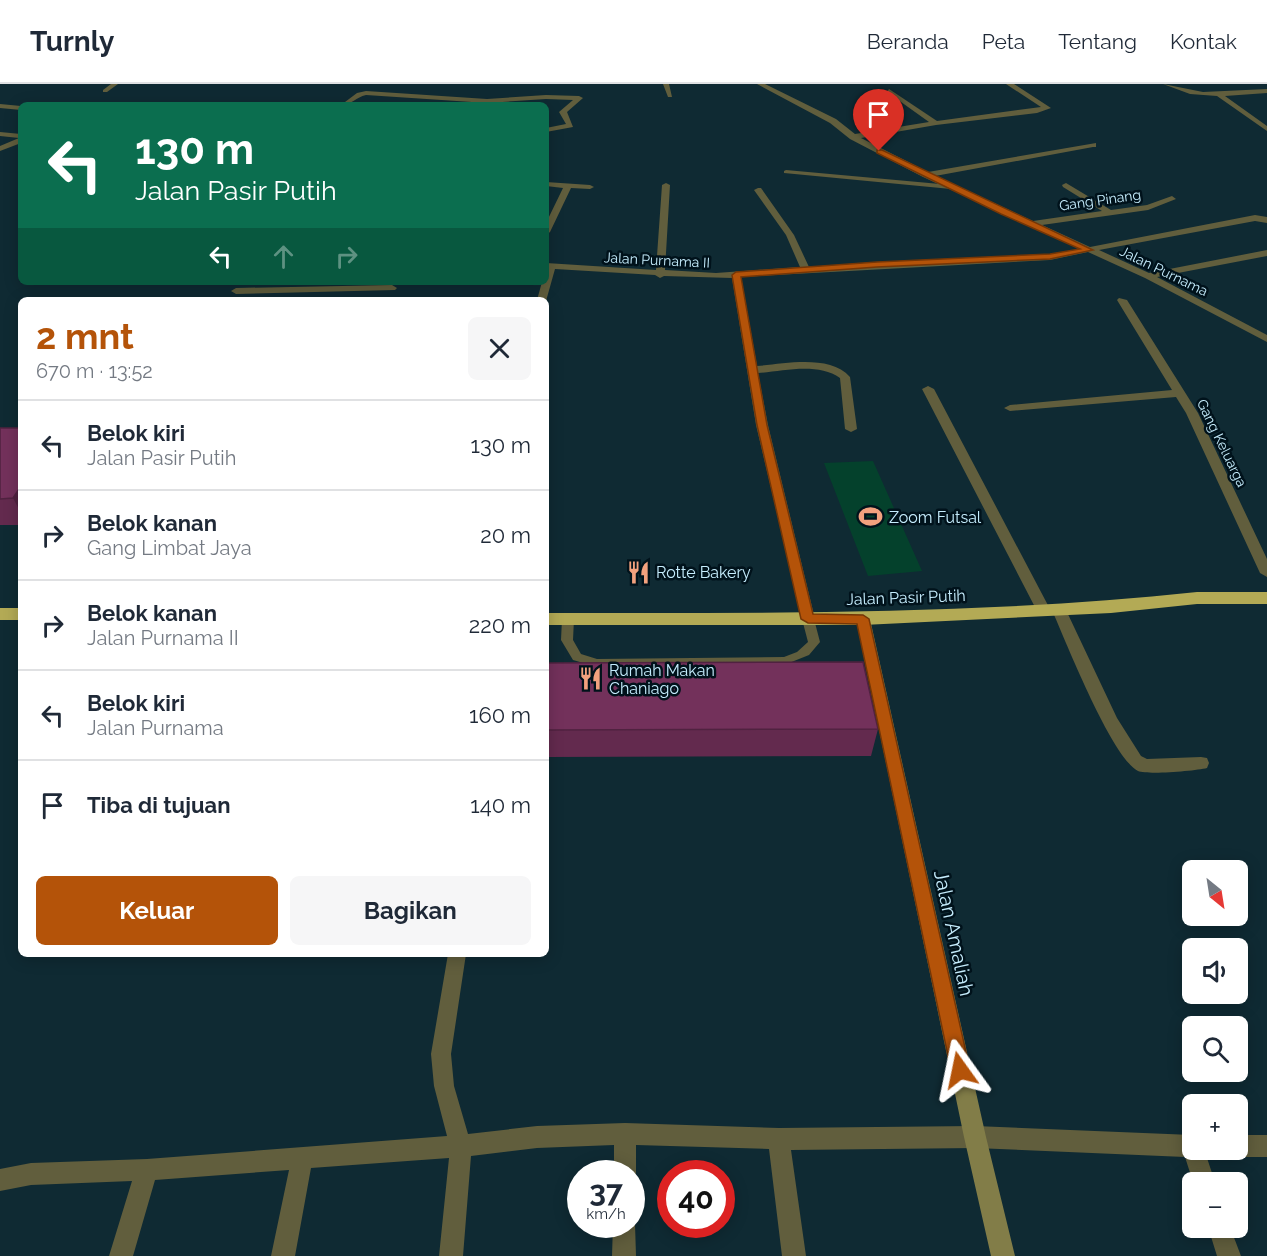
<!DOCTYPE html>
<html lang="id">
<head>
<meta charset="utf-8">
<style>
	:root { --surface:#fff; --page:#f6f6f7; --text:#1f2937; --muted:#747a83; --line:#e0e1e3; --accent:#b45309 }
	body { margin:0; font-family:Raleway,sans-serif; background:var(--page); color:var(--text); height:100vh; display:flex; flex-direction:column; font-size:22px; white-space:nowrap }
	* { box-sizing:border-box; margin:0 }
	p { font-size:20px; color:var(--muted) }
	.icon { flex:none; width:33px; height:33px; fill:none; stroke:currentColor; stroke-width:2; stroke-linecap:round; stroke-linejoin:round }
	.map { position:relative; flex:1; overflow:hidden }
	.side { position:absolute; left:18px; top:213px; width:531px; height:660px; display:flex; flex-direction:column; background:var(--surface); border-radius:9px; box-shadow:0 3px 15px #0003 }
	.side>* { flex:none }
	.banner { position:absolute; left:18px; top:18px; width:531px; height:183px; border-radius:9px; box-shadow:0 3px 15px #0003; background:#0b6e4f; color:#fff; overflow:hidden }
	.needle { width:39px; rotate:150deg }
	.fabs { position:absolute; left:1182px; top:776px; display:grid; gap:12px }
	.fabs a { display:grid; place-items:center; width:66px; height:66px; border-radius:9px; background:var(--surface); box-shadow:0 3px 15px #0003; font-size:30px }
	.speed { position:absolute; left:567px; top:1076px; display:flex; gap:12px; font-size:30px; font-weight:700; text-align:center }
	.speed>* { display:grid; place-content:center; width:78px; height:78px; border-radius:50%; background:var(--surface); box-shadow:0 3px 15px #0003; line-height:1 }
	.speed small { font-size:15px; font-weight:400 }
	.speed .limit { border:9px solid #d22; background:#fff; color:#111 }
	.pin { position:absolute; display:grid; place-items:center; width:51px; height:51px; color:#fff; margin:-62px -26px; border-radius:50% 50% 50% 0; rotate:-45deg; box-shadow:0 0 6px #0007 }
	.pin .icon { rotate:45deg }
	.me { position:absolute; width:66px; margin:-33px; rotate:348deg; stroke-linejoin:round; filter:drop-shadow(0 0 4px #0008) }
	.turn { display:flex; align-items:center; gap:21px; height:126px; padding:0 18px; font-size:27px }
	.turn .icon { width:78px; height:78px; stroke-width:2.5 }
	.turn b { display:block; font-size:42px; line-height:51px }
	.lanes { display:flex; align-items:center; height:57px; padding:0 18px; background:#0003; justify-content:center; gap:30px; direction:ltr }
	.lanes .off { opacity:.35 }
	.round { display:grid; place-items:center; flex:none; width:63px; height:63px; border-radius:9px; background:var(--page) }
	.headline { display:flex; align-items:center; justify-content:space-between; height:102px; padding:0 18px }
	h1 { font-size:36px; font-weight:700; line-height:45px; color:var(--accent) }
	.button { display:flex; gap:12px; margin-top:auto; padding:12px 18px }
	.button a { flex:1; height:69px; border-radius:9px; background:var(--accent); color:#fff; font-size:24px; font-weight:700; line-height:69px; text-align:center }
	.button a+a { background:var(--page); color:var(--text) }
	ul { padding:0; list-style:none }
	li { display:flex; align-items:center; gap:18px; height:90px; padding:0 18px; border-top:2px solid var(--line) }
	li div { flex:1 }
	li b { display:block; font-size:22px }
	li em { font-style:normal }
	header { display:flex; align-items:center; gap:36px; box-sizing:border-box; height:84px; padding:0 30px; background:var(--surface); border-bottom:2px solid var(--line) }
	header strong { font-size:28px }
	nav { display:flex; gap:33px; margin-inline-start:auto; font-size:21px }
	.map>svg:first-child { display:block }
	.green { fill:#04412c }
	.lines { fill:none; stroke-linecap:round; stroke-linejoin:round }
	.lane { fill:#615e3d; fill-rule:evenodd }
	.street { fill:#615e3d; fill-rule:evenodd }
	.secondary { fill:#827d48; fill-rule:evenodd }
	.highway { fill:#b3aa55; fill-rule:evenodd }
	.wall { fill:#632a4e }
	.shaded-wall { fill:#502240 }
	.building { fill:#73315b; stroke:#502240; stroke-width:1.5 }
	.route { fill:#b45309; stroke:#753606; stroke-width:1.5 }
	.labels { text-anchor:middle; stroke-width:5; stroke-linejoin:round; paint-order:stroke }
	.far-street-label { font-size:14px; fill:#c5edfd; stroke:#00121b }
	.poi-label { font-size:16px; fill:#c5edfd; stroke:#00121b; text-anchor:start }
	.street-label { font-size:16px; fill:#c5edfd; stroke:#00121b }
	.near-street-label { font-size:20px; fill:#c5edfd; stroke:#00121b }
</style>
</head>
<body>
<header>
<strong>Turnly</strong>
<nav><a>Beranda</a><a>Peta</a><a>Tentang</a><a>Kontak</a></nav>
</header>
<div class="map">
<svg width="1267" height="1172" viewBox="0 0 1267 1172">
	<rect width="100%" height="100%" fill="#0f2a33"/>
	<path class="green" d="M 873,377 L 922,487 L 868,492 L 824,379 Z"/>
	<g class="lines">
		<path class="lane" d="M 786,86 L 951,101 L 954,103 L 951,105 L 784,89 L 784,87 Z
			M 568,531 L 574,535 L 573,556 L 581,570 L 597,575 L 784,573 L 797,568 L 808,558 L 802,535 L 808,531 L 814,535 L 820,558 L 809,571 L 784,581 L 597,583 L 573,576 L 561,556 L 562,535 Z"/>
		<path class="street" d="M 111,0 L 118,0 L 107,8 L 103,8 L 103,6 Z
			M 663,0 L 669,0 L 672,13 L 668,13 Z
			M 757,0 L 765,0 L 836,35 L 855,50 L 929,38 L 887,8 L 889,5 L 937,37 L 1041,23 L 1006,0 L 1014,0 L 1051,24 L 1037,29 L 936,41 L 861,54 L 928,88 L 1096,59 L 1096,63 L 1093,63 L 935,92 L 1033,137 L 1102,127 L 1063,103 L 1062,101 L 1066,99 L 1111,126 L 1147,121 L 1172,112 L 1176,115 L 1148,126 L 1042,141 L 1090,163 L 1255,131 L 1267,133 L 1267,139 L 1255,137 L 1099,166 L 1149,189 L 1267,166 L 1267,172 L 1157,193 L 1267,251 L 1267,258 L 1145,194 L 1088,168 L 1050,176 L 741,193 L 757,282 C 785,280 829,270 850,293 L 857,345 L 851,348 L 845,345 L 840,294 C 818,278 783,287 758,289 L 768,341 L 815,535 L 813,538 L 803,538 L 756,341 L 732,194 L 664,192 L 660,194 L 655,191 L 555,185 L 546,217 L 537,216 L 542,198 L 546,198 L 546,179 L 656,186 L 662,101 L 666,99 L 670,101 L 665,186 L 716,189 L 800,183 L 786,151 L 754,106 L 758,104 L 761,104 L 794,151 L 809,183 L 1050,170 L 1080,165 L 923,93 L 850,55 L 830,39 Z
			M 1163,0 L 1203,8 L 1267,5 L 1267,9 L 1225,12 L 1267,42 L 1267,47 L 1217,12 L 1190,10 Z
			M 366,7 L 487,15 L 546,11 L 579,12 L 583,14 L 567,28 L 573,43 L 546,48 L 546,44 L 566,40 L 559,28 L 573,16 L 546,15 L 487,19 L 366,11 C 356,13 352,21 341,21 L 357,9 Z
			M 0,20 L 21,22 L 21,26 L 0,24 Z
			M 0,48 L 21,50 L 21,59 L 0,67 L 0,62 L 19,54 L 0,52 Z
			M 546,98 L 590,101 L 594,103 L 590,105 L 571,104 L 550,148 L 546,151 L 546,139 L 563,104 L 546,102 Z
			M 392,201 L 397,204 L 395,206 L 236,210 L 231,207 L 236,204 Z
			M 1119,214 L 1127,216 L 1198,329 L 1267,475 L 1267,493 L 1260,489 L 1186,329 L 1176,313 L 1010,327 L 1004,324 L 1010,321 L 1172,306 L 1117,216 Z
			M 928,302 L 934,305 L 1051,527 L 1049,530 L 1039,530 L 1037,527 L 922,305 Z
			M 1059,521 L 1066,526 L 1117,634 L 1141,672 L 1147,675 L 1201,673 L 1207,674 L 1209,679 L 1207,684 C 1195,687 1148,691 1138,687 C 1112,674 1066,558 1052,526 Z
			M 448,870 L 466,870 L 451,970 L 454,1002 L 468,1050 L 537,1042 L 625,1039 L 779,1044 L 975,1042 L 1192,1051 L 1192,1065 L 1204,1065 L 1215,1098 L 1193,1098 L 1185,1073 L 975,1064 L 791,1066 L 806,1172 L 782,1172 L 769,1065 L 636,1061 L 636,1089 L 632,1097 L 632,1089 L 614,1089 L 614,1061 L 537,1064 L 471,1072 L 463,1172 L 439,1172 L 449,1074 L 311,1084 L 295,1172 L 271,1172 L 289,1086 L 155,1096 L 133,1172 L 109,1172 L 132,1097 L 31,1101 L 0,1107 L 0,1085 L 31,1079 L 147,1075 L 447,1052 L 434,1002 L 431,970 Z
			M 1238,1051 L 1267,1051 L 1267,1073 L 1238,1073 L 1230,1070 L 1228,1065 L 1238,1065 Z
			M 632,1132 L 635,1140 L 636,1172 L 612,1172 L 613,1140 L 632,1140 Z
			M 1208,1143 L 1230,1143 L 1241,1172 L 1217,1172 Z"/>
		<path class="secondary" d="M 863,530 L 870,535 L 986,1053 L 1015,1172 L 991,1172 L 964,1053 L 856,535 Z"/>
		<path class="highway" d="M 1197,508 L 1267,508 L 1267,520 L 1197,520 L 1111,529 L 863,541 L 546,541 L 546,529 C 763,529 981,531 1197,508 Z
			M 0,524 L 21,524 L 21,536 L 0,536 Z"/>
	</g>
	<path class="wall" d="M 0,344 L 21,344 L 21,441 L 0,441 Z
		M 546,579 L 878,645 L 871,672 L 546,673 Z"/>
	<path class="shaded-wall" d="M 21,402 L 21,429 L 13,414 Z"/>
	<path class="building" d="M 0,344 L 21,344 L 21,402 L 13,414 L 0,415 Z
		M 863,578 L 878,645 L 546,646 L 546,579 Z"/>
	<path class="route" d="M 877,66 L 882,66 L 1093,166 L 1050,175 L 877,183 L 741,193 L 767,341 L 813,530 L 863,531 L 869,535 L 970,986 L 967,992 L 960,995 L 954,992 L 951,986 L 857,540 L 808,539 L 801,535 L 757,341 L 732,191 L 736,188 L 877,178 L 1050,170 L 1080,165 L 1001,130 L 877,69 Z"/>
	<defs>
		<symbol id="stadium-bare" viewBox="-9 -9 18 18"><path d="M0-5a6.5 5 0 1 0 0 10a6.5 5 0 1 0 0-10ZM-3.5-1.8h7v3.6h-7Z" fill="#f2a17e" stroke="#00121b" stroke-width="2.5" paint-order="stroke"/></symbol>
		<symbol id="restaurant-bare" viewBox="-9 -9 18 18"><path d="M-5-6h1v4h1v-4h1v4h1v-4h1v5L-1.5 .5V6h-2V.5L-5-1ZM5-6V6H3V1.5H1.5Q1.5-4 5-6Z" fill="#f2a17e" stroke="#00121b" stroke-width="2.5" paint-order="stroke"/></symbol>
	</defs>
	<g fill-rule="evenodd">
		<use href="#stadium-bare" x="854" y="416" width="33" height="33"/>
		<use href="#restaurant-bare" x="622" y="472" width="33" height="33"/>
		<use href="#restaurant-bare" x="574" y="578" width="33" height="33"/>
	</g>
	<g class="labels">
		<g class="far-street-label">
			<text transform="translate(1100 116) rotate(-8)" y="5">Gang Pinang</text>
			<text transform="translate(657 176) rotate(3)" y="5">Jalan Purnama II</text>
			<text transform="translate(1164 187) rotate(26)" y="5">Jalan Purnama</text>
			<text transform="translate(1222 359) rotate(64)" y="5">Gang Keluarga</text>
		</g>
		<g class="poi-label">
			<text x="889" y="439">Zoom Futsal</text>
			<text x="656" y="494">Rotte Bakery</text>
			<text x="609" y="592">Rumah Makan<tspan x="609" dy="18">Chaniago</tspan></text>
		</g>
		<g class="street-label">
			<text transform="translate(906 513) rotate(-2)" y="6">Jalan Pasir Putih</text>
		</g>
		<g class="near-street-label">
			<text transform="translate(954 849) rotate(78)" y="7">Jalan Amaliah</text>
		</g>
	</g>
</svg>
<div class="fabs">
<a><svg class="needle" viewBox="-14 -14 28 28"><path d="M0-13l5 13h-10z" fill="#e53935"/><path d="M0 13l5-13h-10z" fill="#747a83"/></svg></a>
<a><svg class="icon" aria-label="sound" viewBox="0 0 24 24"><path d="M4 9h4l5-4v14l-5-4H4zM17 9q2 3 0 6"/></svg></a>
<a><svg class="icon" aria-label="search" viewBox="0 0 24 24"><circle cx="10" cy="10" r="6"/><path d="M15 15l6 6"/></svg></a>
<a>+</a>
<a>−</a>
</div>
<div class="speed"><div>37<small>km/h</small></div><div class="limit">40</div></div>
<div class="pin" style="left:879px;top:67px;background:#d93025"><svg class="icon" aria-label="arrive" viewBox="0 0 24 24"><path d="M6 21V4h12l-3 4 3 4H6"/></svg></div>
<svg class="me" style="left:960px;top:986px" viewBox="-20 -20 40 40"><path d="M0-17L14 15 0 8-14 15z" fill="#b45309" stroke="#fff" stroke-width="4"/></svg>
<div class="banner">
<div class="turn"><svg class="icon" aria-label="left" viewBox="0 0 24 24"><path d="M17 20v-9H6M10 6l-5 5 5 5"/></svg><div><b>130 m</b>Jalan Pasir Putih</div></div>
<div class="lanes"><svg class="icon" aria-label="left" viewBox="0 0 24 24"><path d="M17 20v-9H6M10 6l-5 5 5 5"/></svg><svg class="icon off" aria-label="ahead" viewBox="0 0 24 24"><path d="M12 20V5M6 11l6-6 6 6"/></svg><svg class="icon off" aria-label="right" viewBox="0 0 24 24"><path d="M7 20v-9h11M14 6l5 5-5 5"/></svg></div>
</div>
<section class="side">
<div class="headline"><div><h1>2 mnt</h1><p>670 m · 13:52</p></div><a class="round"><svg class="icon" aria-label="close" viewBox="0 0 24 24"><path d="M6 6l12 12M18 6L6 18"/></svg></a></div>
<ul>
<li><svg class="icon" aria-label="left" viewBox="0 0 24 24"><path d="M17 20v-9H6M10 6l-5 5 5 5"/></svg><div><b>Belok kiri</b><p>Jalan Pasir Putih</p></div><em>130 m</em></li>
<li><svg class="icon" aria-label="right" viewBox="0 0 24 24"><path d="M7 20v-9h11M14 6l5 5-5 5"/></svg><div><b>Belok kanan</b><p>Gang Limbat Jaya</p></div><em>20 m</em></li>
<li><svg class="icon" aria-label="right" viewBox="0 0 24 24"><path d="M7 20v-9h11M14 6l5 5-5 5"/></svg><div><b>Belok kanan</b><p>Jalan Purnama II</p></div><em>220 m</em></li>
<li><svg class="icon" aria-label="left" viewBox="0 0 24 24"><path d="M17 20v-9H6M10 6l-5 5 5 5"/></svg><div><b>Belok kiri</b><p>Jalan Purnama</p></div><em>160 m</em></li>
<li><svg class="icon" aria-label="arrive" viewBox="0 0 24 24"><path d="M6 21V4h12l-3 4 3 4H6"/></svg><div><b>Tiba di tujuan</b></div><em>140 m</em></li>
</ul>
<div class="button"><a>Keluar</a><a>Bagikan</a></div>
</section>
</div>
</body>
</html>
